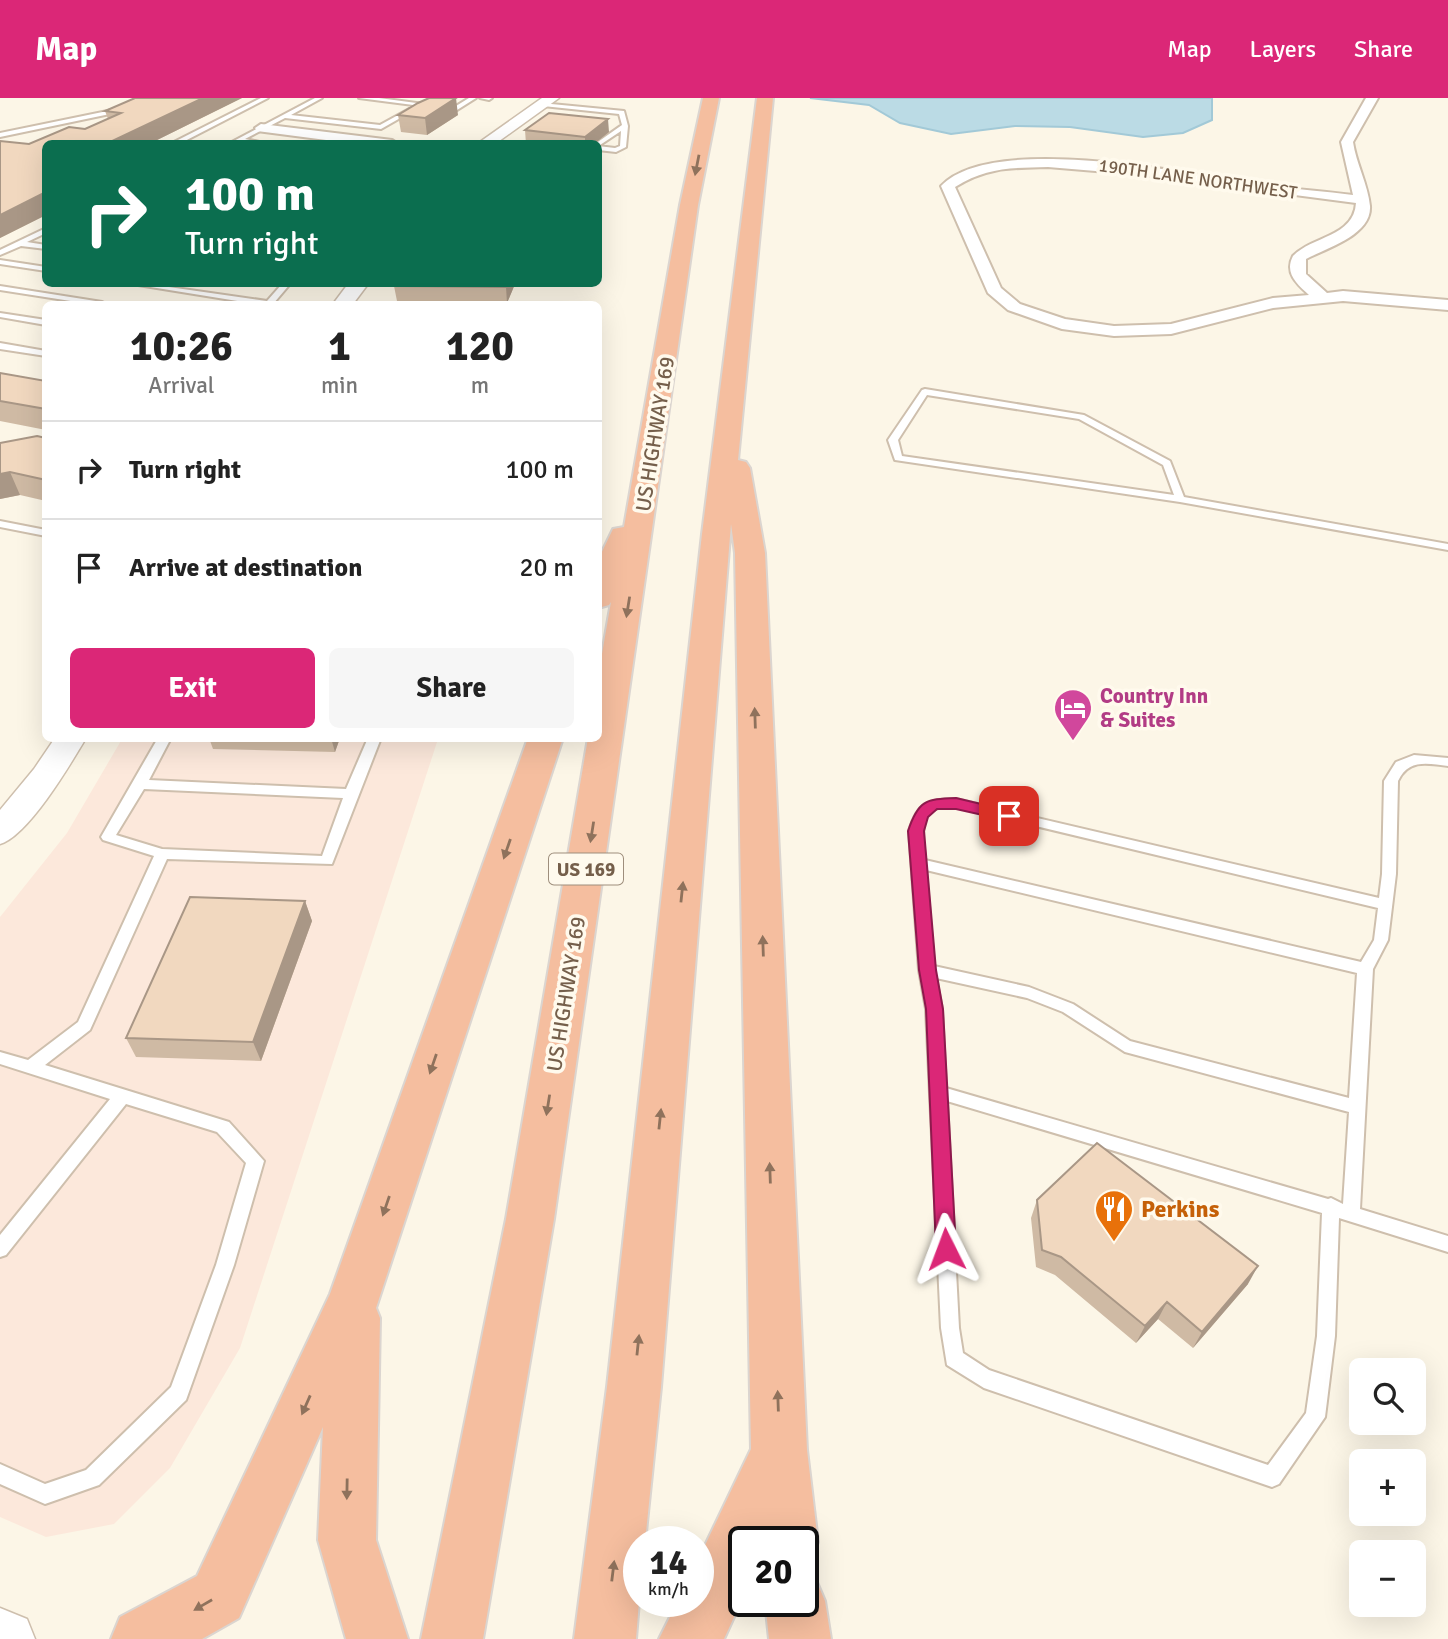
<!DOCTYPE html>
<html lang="en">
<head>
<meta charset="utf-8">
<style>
	:root { --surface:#fff; --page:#f6f6f6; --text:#222; --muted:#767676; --line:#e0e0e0; --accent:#db2777 }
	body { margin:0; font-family:Signika,sans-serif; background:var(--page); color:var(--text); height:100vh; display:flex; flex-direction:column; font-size:26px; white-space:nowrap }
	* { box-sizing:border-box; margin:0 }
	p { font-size:23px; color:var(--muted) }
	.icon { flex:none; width:38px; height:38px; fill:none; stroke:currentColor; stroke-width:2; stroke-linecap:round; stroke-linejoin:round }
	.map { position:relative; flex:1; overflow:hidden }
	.drawer { position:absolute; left:42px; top:203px; width:560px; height:441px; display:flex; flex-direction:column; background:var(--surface); border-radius:10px; box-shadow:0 7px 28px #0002 }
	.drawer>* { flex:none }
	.top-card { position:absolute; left:42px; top:42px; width:560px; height:147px; border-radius:10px; box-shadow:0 7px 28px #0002; background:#0b6e4f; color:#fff; overflow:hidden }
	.fabs { position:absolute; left:1349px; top:1260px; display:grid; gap:14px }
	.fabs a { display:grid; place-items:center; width:77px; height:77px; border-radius:10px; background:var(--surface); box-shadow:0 7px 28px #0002; font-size:35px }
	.speed { position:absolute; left:623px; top:1428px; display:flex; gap:14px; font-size:35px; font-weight:700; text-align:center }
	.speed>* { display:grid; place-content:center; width:91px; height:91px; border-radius:50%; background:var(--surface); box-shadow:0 7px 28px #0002; line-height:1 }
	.speed small { font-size:18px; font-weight:400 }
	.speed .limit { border:4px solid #111; border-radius:10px; background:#fff; color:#111 }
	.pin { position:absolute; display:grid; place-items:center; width:60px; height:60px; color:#fff; margin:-30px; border-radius:14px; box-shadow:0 4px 10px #0006 }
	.me { position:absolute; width:77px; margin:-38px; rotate:357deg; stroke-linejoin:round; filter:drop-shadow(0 0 5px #0008) }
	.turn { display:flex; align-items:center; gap:24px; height:147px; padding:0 28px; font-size:32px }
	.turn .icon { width:91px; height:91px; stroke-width:2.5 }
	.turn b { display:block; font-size:49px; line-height:60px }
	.eta { display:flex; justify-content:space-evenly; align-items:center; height:119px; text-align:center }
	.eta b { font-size:42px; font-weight:800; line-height:49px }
	.button { display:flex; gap:14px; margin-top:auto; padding:14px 28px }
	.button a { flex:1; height:80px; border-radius:10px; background:var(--accent); color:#fff; font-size:28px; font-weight:800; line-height:80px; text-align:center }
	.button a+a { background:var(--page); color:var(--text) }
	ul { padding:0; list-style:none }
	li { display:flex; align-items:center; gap:21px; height:98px; padding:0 28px; border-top:2px solid var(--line) }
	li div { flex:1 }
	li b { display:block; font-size:26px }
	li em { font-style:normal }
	header { display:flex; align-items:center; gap:42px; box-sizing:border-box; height:98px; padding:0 35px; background:var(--accent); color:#fff }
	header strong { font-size:33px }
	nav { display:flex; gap:38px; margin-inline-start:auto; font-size:24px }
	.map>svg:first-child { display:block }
	.commercial { fill:#fce8db }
	.water { fill:#bbdbe5; stroke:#a2c9d7; stroke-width:2 }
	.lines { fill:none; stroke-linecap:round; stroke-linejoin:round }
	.service-casing { stroke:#cebfad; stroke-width:4 }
	.minor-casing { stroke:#cebfad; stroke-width:4 }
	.tertiary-casing { stroke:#cebfad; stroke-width:3 }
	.motorway-casing { stroke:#dbd5d0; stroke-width:4 }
	.service { fill:#fff; fill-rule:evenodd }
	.minor { fill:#fff; fill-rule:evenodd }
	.tertiary { fill:#fff; fill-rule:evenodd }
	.motorway { fill:#f5be9f; fill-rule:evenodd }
	.wall { fill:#cfbaa4 }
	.shaded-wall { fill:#a99786 }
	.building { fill:#f1d8bf; stroke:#a99786; stroke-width:2 }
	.oneway { fill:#8f725c }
	.route { fill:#db2777; stroke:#8e194d; stroke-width:2 }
	.labels { text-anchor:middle; stroke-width:7; stroke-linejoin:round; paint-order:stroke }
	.far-street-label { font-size:18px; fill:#755f4b; stroke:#fffaed }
	.shield { fill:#fffaed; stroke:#9e8e7c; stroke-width:2 }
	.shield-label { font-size:19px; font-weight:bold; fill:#755f4b }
	.street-label { font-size:21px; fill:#755f4b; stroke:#fffaed }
	.hotel-label { font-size:21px; font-weight:bold; fill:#b23c85; stroke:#fffaed; text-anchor:start }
	.near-food-label { font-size:24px; font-weight:bold; fill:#c56008; stroke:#fffaed; text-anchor:start }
</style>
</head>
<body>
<header>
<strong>Map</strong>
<nav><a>Map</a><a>Layers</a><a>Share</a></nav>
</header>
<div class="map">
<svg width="1448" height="1541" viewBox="0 0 1448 1541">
	<rect width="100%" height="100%" fill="#fcf6e7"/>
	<path class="commercial" d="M 122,641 L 438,641 L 240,1250 L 170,1370 L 114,1426 L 46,1439 L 0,1419 L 0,819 L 67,735 Z"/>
	<path class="water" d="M 810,0 L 1212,0 L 1212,22 L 1183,35 L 1143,39 L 1070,29 L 1015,28 L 951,36 L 900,25 L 869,7 Z"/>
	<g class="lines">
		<defs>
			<path id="service" d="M 149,0 L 157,0 L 129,12 L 0,39 L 0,35 L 127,9 Z
				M 261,0 L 268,0 L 179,46 L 170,46 Z
				M 315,0 L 322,0 L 291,17 L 380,27 L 411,10 L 416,11 L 381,31 L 285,20 L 245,41 L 269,46 L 228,46 Z
				M 359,0 L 379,0 L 424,6 L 421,8 Z
				M 469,0 L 476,0 L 457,12 L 436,8 L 439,6 L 456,8 Z
				M 480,0 L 492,0 L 489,2 Z
				M 541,5 L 624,13 L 628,28 L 626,49 L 616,54 L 598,52 L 598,48 L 615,50 L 620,48 L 621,33 L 600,47 L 595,46 L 622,27 L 619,16 L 543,8 Z
				M 46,130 L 46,135 L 27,144 L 46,147 L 46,151 L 21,148 L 0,157 L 0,152 Z
				M 0,162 L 46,169 L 46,173 L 0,166 Z
				M 132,186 L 148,186 L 267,203 L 282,186 L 290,186 L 273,206 L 256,206 Z
				M 0,188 L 102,204 L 106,206 L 90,206 L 0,192 Z
				M 0,215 L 46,222 L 46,227 L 0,219 Z
				M 0,245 L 46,253 L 46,258 L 0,251 Z
				M 925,291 L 1084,317 L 1170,363 L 1184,399 L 1448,446 L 1448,452 L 1180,404 L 895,362 L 888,342 L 922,292 ZM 927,297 L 1079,321 L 1163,367 L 1174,397 L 902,358 L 898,342 Z
				M 0,423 L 46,432 L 46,438 L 0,429 Z
				M 158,640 L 171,640 L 149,682 L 346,691 L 368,640 L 381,640 L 332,766 L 167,761 L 90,932 L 45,967 L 229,1024 L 264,1063 L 234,1167 L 186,1302 L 99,1387 L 45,1406 L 0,1386 L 0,1366 L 45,1386 L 86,1372 L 171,1289 L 216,1167 L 246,1065 L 217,1034 L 126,1006 L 6,1157 L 0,1159 L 0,1137 L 110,1001 L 0,966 L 0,954 L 28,962 L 78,924 L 154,758 L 103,742 L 101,739 ZM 144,691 L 343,700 L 322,758 L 162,751 L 116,737 Z
				M 1414,657 L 1448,660 L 1448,668 C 1427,665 1408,661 1398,683 L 1396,776 L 1388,842 L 1373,871 L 1360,1111 L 1448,1138 L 1448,1154 L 1339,1120 L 1335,1238 L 1325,1319 L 1279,1386 L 1272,1389 L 984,1290 L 947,1267 L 941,1230 L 926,911 L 919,872 L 909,733 C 918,703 927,702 956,701 L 1379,800 L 1382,776 L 1384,683 L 1396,664 ZM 956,709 L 1378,810 L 1374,842 L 1361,864 L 925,762 C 924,746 917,716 938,710 C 943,709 951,710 956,709 ZM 926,772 L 1357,875 L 1349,1000 L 1130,943 L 1073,906 L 1029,889 L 934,868 ZM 936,880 L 1027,900 L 1063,914 L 1125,954 L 1349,1014 L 1343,1106 L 1331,1100 L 1328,1101 L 946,990 L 942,911 ZM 947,1003 L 1322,1115 L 1317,1238 L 1306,1315 L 1268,1367 L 989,1272 L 963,1255 L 959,1230 Z"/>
			<path id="minor" d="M 1366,0 L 1378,0 L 1353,44 C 1356,65 1368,87 1370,108 C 1372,137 1327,150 1306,161 L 1306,176 L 1327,195 L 1343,193 L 1448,202 L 1448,212 L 1343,203 L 1273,210 L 1171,236 L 1114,238 L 1062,231 L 1008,212 L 988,195 L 941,88 C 992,34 1189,76 1258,86 C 1290,91 1322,93 1353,97 L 1341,44 ZM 1048,69 L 1143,77 L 1356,105 C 1354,139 1312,138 1293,158 C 1284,175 1297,186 1309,197 L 1273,200 L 1171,226 L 1114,228 L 1065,221 L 1020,206 L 1001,190 L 955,89 C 987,69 1011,70 1048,69 Z
				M 261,26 L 392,42 L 398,46 L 357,46 L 257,33 L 255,30 Z"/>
			<path id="tertiary" d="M 542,0 L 559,0 L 495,46 L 477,46 Z
				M 348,186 L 368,186 L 353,206 L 333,206 Z
				M 55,640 L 86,640 C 70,667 28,738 0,746 L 0,712 L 34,671 Z
				M 0,1510 L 27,1521 L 35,1541 L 0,1541 Z"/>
			<path id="motorway" d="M 703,0 L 719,0 L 698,107 L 554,1121 L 483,1541 L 421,1541 L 506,1121 L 588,640 L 598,640 L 598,579 L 611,504 L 609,507 L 598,510 L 598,462 L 613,431 L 624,429 L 680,107 Z
				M 757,0 L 773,0 L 738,362 L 746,364 L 750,370 L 765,455 L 807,1352 L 818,1444 L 810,1465 L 803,1467 L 803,1444 L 744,1444 L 744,1497 L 724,1541 L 659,1541 L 678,1503 L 698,1503 L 698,1462 L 751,1351 L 735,455 L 731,426 L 661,1289 L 645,1444 L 639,1444 L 639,1503 L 636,1541 L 574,1541 L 607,1289 L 702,436 Z
				M 528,640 L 563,640 L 376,1210 L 380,1220 L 376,1442 L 408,1541 L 346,1541 L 318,1442 L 323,1329 L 239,1520 L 202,1541 L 111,1541 L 120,1519 L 197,1478 L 330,1196 Z
				M 803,1476 L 816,1482 L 825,1503 L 831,1541 L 769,1541 L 765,1503 L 803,1503 Z"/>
		</defs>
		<use href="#service" class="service-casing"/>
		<use href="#minor" class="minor-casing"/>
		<use href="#tertiary" class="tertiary-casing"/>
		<use href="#motorway" class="motorway-casing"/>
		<use href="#service" class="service"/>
		<use href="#minor" class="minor"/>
		<use href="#tertiary" class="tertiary"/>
		<use href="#motorway" class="motorway"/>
	</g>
	<path class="wall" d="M 135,0 L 242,0 L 149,46 L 46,46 L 46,117 L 0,140 L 0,43 L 29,46 L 85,31 L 108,21 L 105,13 Z
		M 398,17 L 458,17 L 427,37 L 401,34 Z
		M 525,32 L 609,34 L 594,46 L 526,46 Z
		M 395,186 L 515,186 L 507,205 L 397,203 L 394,188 Z
		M 0,275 L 46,283 L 46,332 L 0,323 Z
		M 46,340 L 46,403 L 20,397 L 0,401 L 0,345 Z
		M 209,640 L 340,640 L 335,654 L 213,651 Z
		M 305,803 L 312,823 L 261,963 L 136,959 L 126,940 Z
		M 1037,1102 L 1248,1186 L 1193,1250 L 1158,1221 L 1136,1245 L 1055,1177 L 1036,1169 L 1031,1120 Z"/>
	<path class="shaded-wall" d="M 203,0 L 242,0 L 149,46 L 106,46 Z
		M 456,0 L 458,17 L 427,37 L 425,20 Z
		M 608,21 L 609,34 L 594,46 L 585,46 L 585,39 Z
		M 46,94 L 46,117 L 0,140 L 0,117 Z
		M 507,186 L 515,186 L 507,205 L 506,189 Z
		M 10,374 L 20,397 L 0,401 L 0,376 Z
		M 331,640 L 340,640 L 335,654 Z
		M 305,803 L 312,823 L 261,963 L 253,944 Z
		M 1258,1168 L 1248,1186 L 1193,1250 L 1202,1234 Z
		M 1167,1204 L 1158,1221 L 1136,1245 L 1145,1228 Z"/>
	<path class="building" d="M 135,0 L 203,0 L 106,46 L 46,46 L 46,94 L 0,117 L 0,43 L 29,46 L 69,29 L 85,31 L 121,15 L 105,13 Z
		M 429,0 L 456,0 L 425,20 L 398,17 L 418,5 Z
		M 549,15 L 608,21 L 585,39 L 525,32 Z
		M 395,186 L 507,186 L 506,189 L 394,188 Z
		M 0,275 L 46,283 L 46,311 L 0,303 Z
		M 37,338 L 46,340 L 46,382 L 10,374 L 0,376 L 0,345 Z
		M 190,799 L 305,803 L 253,944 L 126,940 Z
		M 1097,1045 L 1258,1168 L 1202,1234 L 1167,1204 L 1145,1228 L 1061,1159 L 1042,1152 L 1037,1102 Z"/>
	<defs><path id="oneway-solid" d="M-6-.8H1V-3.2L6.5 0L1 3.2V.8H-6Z" transform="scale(1.75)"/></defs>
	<g class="oneway">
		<use href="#oneway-solid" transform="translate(697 67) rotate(101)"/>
		<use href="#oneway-solid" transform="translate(628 509) rotate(99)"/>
		<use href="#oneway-solid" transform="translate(755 620) rotate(-92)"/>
		<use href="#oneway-solid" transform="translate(592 734) rotate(99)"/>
		<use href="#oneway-solid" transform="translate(507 751) rotate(109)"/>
		<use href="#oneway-solid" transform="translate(682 794) rotate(-84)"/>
		<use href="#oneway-solid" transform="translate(763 848) rotate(-92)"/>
		<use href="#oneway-solid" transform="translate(433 966) rotate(109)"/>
		<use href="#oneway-solid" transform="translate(548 1007) rotate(99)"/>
		<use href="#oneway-solid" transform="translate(660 1021) rotate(-84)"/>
		<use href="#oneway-solid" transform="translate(770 1075) rotate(-92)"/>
		<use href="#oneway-solid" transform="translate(386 1108) rotate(109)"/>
		<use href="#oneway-solid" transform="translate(638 1247) rotate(-84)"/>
		<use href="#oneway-solid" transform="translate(778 1303) rotate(-92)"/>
		<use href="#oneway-solid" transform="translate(306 1307) rotate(114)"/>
		<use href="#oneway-solid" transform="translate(347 1391) rotate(91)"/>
		<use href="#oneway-solid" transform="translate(613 1473) rotate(-83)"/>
		<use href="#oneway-solid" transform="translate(203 1507) rotate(150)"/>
	</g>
	<path class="route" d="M 956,700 L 1015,714 L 1017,718 L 1009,723 L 956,711 L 937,711 L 928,719 L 924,733 L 936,872 L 943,911 L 956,1151 L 953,1158 L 946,1161 L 939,1158 L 936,1151 L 926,911 L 919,872 L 908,733 C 918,703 925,701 956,700 Z"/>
	<defs>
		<symbol id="hotel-pin" viewBox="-11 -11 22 30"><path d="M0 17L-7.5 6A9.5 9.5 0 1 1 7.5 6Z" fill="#d1479c" stroke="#fffaed"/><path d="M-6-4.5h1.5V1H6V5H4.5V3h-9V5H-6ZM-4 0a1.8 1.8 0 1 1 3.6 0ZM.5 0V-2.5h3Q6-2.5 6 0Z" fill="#fff"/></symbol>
		<symbol id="restaurant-pin" viewBox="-11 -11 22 30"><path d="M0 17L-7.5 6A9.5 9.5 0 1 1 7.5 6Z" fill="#e8710a" stroke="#fffaed"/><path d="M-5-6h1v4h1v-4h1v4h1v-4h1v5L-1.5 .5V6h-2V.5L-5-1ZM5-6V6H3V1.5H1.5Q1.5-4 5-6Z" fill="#fff"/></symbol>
	</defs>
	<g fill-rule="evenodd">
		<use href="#hotel-pin" x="1051" y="588" width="44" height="60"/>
		<use href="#restaurant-pin" x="1092" y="1089" width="44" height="60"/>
	</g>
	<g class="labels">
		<g class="far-street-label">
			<text transform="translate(1198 81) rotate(8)" y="6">190TH LANE NORTHWEST</text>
		</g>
		<rect class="shield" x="549" y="755.5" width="74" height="31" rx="5"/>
		<g class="shield-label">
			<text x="586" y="778">US 169</text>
		</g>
		<g class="street-label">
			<text transform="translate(655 336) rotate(-81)" y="7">US HIGHWAY 169</text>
			<text transform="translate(566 896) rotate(-81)" y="7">US HIGHWAY 169</text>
		</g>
		<g class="hotel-label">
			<text x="1100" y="605">Country Inn<tspan x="1100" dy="24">&amp; Suites</tspan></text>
		</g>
		<g class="near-food-label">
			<text x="1141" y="1119">Perkins</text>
		</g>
	</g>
</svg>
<div class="fabs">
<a><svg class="icon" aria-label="search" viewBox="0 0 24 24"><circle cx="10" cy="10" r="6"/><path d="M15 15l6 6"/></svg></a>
<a>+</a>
<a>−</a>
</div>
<div class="speed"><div>14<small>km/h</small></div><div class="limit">20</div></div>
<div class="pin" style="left:1009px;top:718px;background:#d93025"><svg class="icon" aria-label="arrive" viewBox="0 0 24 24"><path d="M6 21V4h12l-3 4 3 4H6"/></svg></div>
<svg class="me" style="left:946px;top:1151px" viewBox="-20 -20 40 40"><path d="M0-17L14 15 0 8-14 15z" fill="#db2777" stroke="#fff" stroke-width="4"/></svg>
<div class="top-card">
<div class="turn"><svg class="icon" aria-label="right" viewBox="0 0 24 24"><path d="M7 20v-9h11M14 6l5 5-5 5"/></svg><div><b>100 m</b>Turn right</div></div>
</div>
<section class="drawer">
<div class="eta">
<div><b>10:26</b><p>Arrival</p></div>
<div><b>1</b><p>min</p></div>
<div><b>120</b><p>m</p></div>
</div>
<ul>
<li><svg class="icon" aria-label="right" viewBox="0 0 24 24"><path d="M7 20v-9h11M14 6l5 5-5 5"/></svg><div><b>Turn right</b></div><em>100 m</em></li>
<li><svg class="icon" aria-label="arrive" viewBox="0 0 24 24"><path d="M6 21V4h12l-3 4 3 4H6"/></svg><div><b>Arrive at destination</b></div><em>20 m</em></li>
</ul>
<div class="button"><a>Exit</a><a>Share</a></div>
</section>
</div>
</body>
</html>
